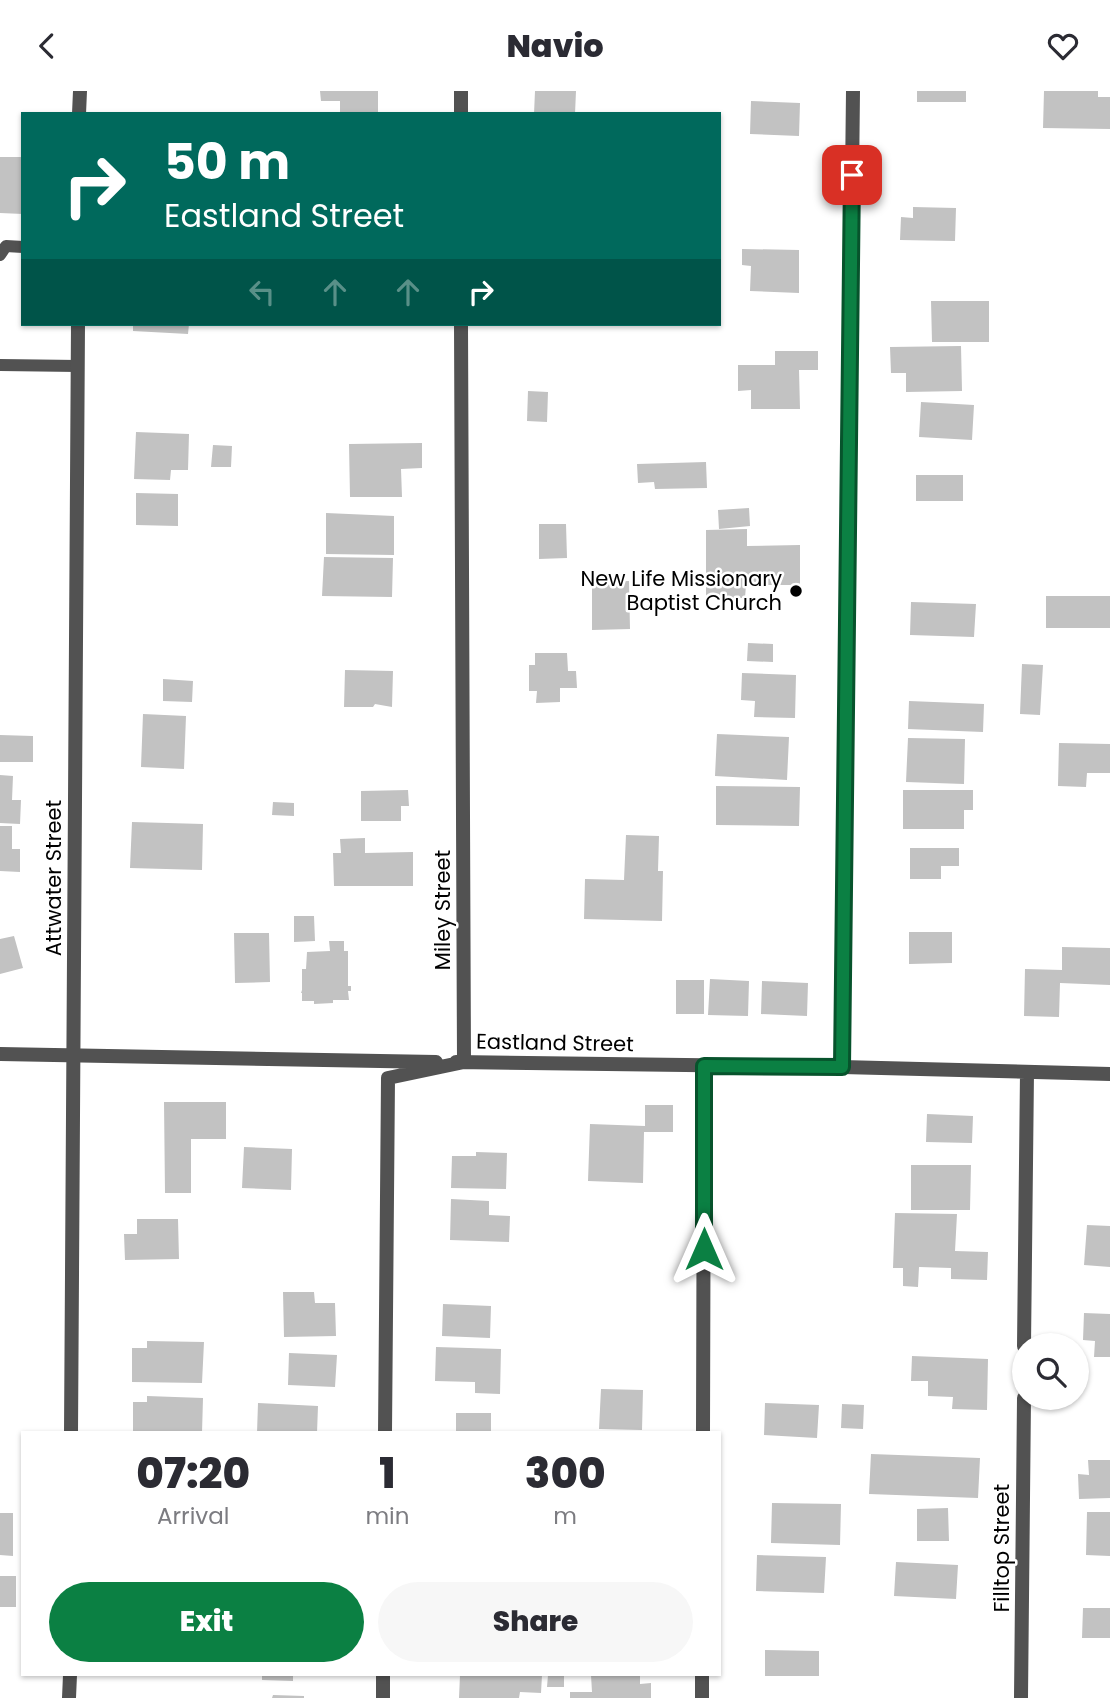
<!DOCTYPE html>
<html lang="en">
<head>
<meta charset="utf-8">
<style>
	:root { --surface:#fff; --page:#f7f7f7; --text:#2b2b33; --muted:#7c7c81; --accent:#0b8043 }
	body { margin:0; font-family:Poppins,sans-serif; background:var(--page); color:var(--text); height:100vh; display:flex; flex-direction:column; font-size:26px; white-space:nowrap }
	* { box-sizing:border-box; margin:0 }
	p { font-size:23px; color:var(--muted) }
	.icon { flex:none; width:38px; height:38px; fill:none; stroke:currentColor; stroke-width:2; stroke-linecap:round; stroke-linejoin:round }
	.map { position:relative; flex:1; overflow:hidden }
	.details { position:absolute; left:21px; top:1340px; width:700px; height:245px; display:flex; flex-direction:column; background:var(--surface); border-radius:0px; box-shadow:0 2px 5px #0004 }
	.details>* { flex:none }
	.guide { position:absolute; left:21px; top:21px; width:700px; height:214px; border-radius:0px; box-shadow:0 2px 5px #0004; background:#00695c; color:#fff; overflow:hidden }
	.controls { position:absolute; left:1012px; top:1242px; display:grid; gap:14px }
	.controls a { display:grid; place-items:center; width:77px; height:77px; border-radius:50%; background:var(--surface); box-shadow:0 2px 5px #0004; font-size:35px }
	.pin { position:absolute; display:grid; place-items:center; width:60px; height:60px; color:#fff; margin:-30px; border-radius:14px; box-shadow:0 4px 10px #0006 }
	.me { position:absolute; width:77px; margin:-38px; rotate:0deg; stroke-linejoin:round; filter:drop-shadow(0 0 5px #0008) }
	.turn { display:flex; align-items:center; gap:24px; height:147px; padding:0 28px; font-size:32px }
	.turn .icon { width:91px; height:91px; stroke-width:2.5 }
	.turn b { display:block; font-size:49px; line-height:60px }
	.lanes { display:flex; align-items:center; height:66px; padding:0 28px; background:#0003; justify-content:center; gap:35px; direction:ltr }
	.lanes .off { opacity:.35 }
	.eta { display:flex; justify-content:space-evenly; align-items:center; height:119px; text-align:center }
	.eta b { font-size:42px; font-weight:800; line-height:49px }
	.action { display:flex; gap:14px; margin-top:auto; padding:14px 28px }
	.action a { flex:1; height:80px; border-radius:42px; background:var(--accent); color:#fff; font-size:28px; font-weight:800; line-height:80px; text-align:center }
	.action a+a { background:var(--page); color:var(--text) }
	header { display:flex; justify-content:space-between; align-items:center; height:91px; padding:0 28px; background:var(--surface); font-size:32px; font-weight:800 }
	.map>svg:first-child { display:block }
	.building { fill:#c2c2c2 }
	.lines { fill:none; stroke-linecap:round; stroke-linejoin:round }
	.lane { stroke:#525252; stroke-width:12 }
	.street { stroke:#525252; stroke-width:14 }
	.route-casing { stroke:#07532c; stroke-width:18 }
	.route { stroke:#0b8043; stroke-width:12 }
	.poi-dot { fill:#000; stroke:#fff; stroke-width:2.5 }
	.labels { text-anchor:middle; stroke-width:5; stroke-linejoin:round; paint-order:stroke }
	.poi-label { font-size:21px; fill:#000; stroke:#fff; text-anchor:end }
	.street-label { font-size:21px; fill:#000; stroke:#fff }
</style>
</head>
<body>
<header><svg class="icon" aria-label="back" viewBox="0 0 24 24"><path d="M15 5l-7 7 7 7"/></svg>Navio<svg class="icon" aria-label="heart" viewBox="0 0 24 24"><path d="M12 20l-8-8c-3-5 5-10 8-4 3-6 11-1 8 4z"/></svg></header>
<div class="map">
<svg width="1110" height="1607" viewBox="0 0 1110 1607">
	<rect width="100%" height="100%" fill="#fff"/>
	<path class="building" d="M 320,0 L 378,0 L 378,23 L 340,23 L 340,10 L 321,10 Z
		M 535,0 L 576,0 L 575,23 L 534,23 Z
		M 917,0 L 966,0 L 966,11 L 917,11 Z
		M 1044,0 L 1098,0 L 1098,6 L 1110,6 L 1110,38 L 1043,37 Z
		M 751,10 L 800,12 L 799,45 L 750,43 Z
		M 0,66 L 23,66 L 23,123 L 0,122 Z
		M 913,116 L 956,117 L 955,150 L 900,149 L 901,126 L 913,127 Z
		M 742,158 L 799,159 L 799,202 L 750,200 L 751,175 L 742,174 Z
		M 931,210 L 989,210 L 989,251 L 932,251 Z
		M 133,233 L 189,233 L 188,243 L 133,240 Z
		M 961,255 L 962,300 L 906,301 L 906,282 L 891,282 L 890,256 Z
		M 775,260 L 818,260 L 818,279 L 799,279 L 800,318 L 751,318 L 751,299 L 738,300 L 738,274 L 775,274 Z
		M 528,300 L 548,301 L 547,331 L 527,330 Z
		M 921,311 L 974,314 L 972,349 L 919,346 Z
		M 136,341 L 189,343 L 188,379 L 171,379 L 170,389 L 134,388 Z
		M 422,352 L 422,377 L 401,378 L 402,406 L 350,406 L 349,353 Z
		M 213,354 L 232,355 L 231,376 L 211,376 Z
		M 706,371 L 707,397 L 655,398 L 654,391 L 638,392 L 637,373 Z
		M 916,384 L 963,384 L 963,410 L 916,410 Z
		M 136,402 L 178,403 L 178,435 L 136,434 Z
		M 749,417 L 750,435 L 719,438 L 718,419 Z
		M 326,422 L 394,425 L 394,464 L 326,463 Z
		M 539,433 L 566,433 L 567,467 L 539,468 Z
		M 747,438 L 747,455 L 800,454 L 800,494 L 746,494 L 745,507 L 706,507 L 706,439 Z
		M 324,466 L 393,467 L 392,506 L 322,505 Z
		M 629,490 L 630,538 L 592,539 L 592,491 Z
		M 1046,505 L 1110,505 L 1110,537 L 1046,537 Z
		M 911,511 L 976,513 L 974,546 L 910,544 Z
		M 748,552 L 773,553 L 773,571 L 747,570 Z
		M 535,562 L 567,562 L 568,580 L 576,580 L 577,597 L 560,597 L 560,611 L 536,612 L 537,600 L 529,600 L 529,574 L 535,574 Z
		M 1022,573 L 1043,574 L 1040,624 L 1020,623 Z
		M 345,579 L 393,580 L 392,616 L 375,613 L 373,616 L 344,616 Z
		M 742,582 L 796,584 L 795,627 L 754,626 L 755,610 L 741,609 Z
		M 163,588 L 193,590 L 192,611 L 163,610 Z
		M 909,610 L 984,613 L 983,641 L 908,638 Z
		M 143,623 L 186,625 L 184,678 L 141,676 Z
		M 717,643 L 789,646 L 787,689 L 715,685 Z
		M 0,644 L 33,645 L 33,671 L 0,671 Z
		M 908,647 L 965,648 L 964,693 L 906,691 Z
		M 1059,652 L 1110,653 L 1110,682 L 1087,682 L 1086,696 L 1058,695 Z
		M 0,684 L 13,685 L 12,709 L 21,709 L 20,733 L 0,732 Z
		M 716,695 L 800,696 L 799,735 L 716,734 Z
		M 408,699 L 409,715 L 401,715 L 401,730 L 361,730 L 361,700 Z
		M 903,699 L 973,699 L 973,719 L 964,719 L 964,738 L 903,738 Z
		M 273,711 L 294,712 L 294,725 L 272,724 Z
		M 132,731 L 203,733 L 202,779 L 130,777 Z
		M 0,735 L 12,735 L 12,758 L 20,758 L 20,781 L 0,780 Z
		M 626,744 L 659,745 L 658,780 L 663,780 L 662,830 L 584,828 L 585,788 L 624,789 Z
		M 365,747 L 365,762 L 413,761 L 413,795 L 334,795 L 333,762 L 341,762 L 340,748 Z
		M 910,757 L 959,757 L 959,775 L 941,775 L 941,788 L 910,788 Z
		M 294,825 L 314,825 L 315,850 L 294,851 Z
		M 909,841 L 952,841 L 952,872 L 909,873 Z
		M 234,842 L 269,842 L 270,891 L 235,892 Z
		M 14,845 L 23,877 L 0,883 L 0,848 Z
		M 329,850 L 344,850 L 344,860 L 348,860 L 348,895 L 351,895 L 351,900 L 348,900 L 349,909 L 333,909 L 333,912 L 314,913 L 314,910 L 302,910 L 302,902 L 301,902 L 302,899 L 302,878 L 306,878 L 307,861 L 330,860 Z
		M 1062,856 L 1110,857 L 1110,894 L 1060,892 L 1059,926 L 1024,925 L 1025,878 L 1062,879 Z
		M 710,888 L 749,890 L 748,925 L 708,924 Z
		M 676,889 L 704,889 L 704,923 L 676,923 Z
		M 762,890 L 808,892 L 807,925 L 761,923 Z
		M 164,1011 L 226,1011 L 226,1048 L 191,1048 L 191,1102 L 165,1102 Z
		M 645,1014 L 673,1014 L 673,1041 L 644,1041 L 643,1092 L 588,1090 L 590,1033 L 645,1035 Z
		M 927,1023 L 973,1025 L 972,1052 L 926,1051 Z
		M 244,1056 L 292,1058 L 291,1099 L 242,1097 Z
		M 476,1061 L 507,1062 L 506,1098 L 451,1097 L 452,1065 L 476,1065 Z
		M 911,1074 L 971,1074 L 970,1119 L 911,1119 Z
		M 451,1108 L 489,1110 L 489,1124 L 510,1125 L 509,1151 L 450,1149 Z
		M 895,1122 L 957,1123 L 955,1160 L 988,1161 L 987,1189 L 951,1188 L 951,1177 L 919,1176 L 918,1196 L 903,1195 L 903,1177 L 893,1177 Z
		M 137,1128 L 178,1128 L 179,1168 L 125,1169 L 124,1143 L 137,1143 Z
		M 1087,1134 L 1110,1135 L 1110,1176 L 1084,1174 Z
		M 283,1201 L 314,1201 L 315,1212 L 335,1212 L 336,1245 L 284,1246 Z
		M 443,1213 L 491,1215 L 490,1247 L 442,1245 Z
		M 1084,1222 L 1110,1223 L 1110,1266 L 1094,1266 L 1095,1250 L 1083,1249 Z
		M 147,1250 L 204,1251 L 202,1292 L 132,1291 L 132,1257 L 147,1257 Z
		M 436,1256 L 501,1258 L 500,1303 L 475,1302 L 475,1291 L 435,1290 Z
		M 289,1262 L 337,1264 L 335,1296 L 288,1294 Z
		M 912,1265 L 988,1268 L 987,1319 L 952,1318 L 953,1306 L 928,1305 L 928,1290 L 911,1290 Z
		M 601,1298 L 643,1299 L 642,1339 L 599,1338 Z
		M 147,1305 L 203,1307 L 202,1342 L 133,1342 L 133,1311 L 147,1311 Z
		M 258,1312 L 318,1315 L 317,1342 L 257,1342 Z
		M 765,1312 L 819,1314 L 817,1347 L 764,1344 Z
		M 842,1313 L 864,1314 L 863,1338 L 841,1337 Z
		M 456,1322 L 491,1322 L 491,1342 L 456,1342 Z
		M 871,1363 L 980,1367 L 978,1407 L 869,1403 Z
		M 1088,1369 L 1110,1369 L 1110,1407 L 1079,1408 L 1078,1383 L 1089,1384 Z
		M 772,1412 L 841,1413 L 840,1454 L 771,1452 Z
		M 948,1417 L 949,1450 L 917,1450 L 917,1418 Z
		M 1087,1421 L 1110,1421 L 1110,1465 L 1086,1464 Z
		M 0,1422 L 13,1422 L 13,1465 L 0,1464 Z
		M 757,1464 L 826,1466 L 824,1502 L 756,1500 Z
		M 896,1471 L 958,1474 L 956,1508 L 894,1505 Z
		M 0,1485 L 16,1485 L 16,1516 L 0,1516 Z
		M 1083,1517 L 1110,1517 L 1110,1547 L 1082,1547 Z
		M 765,1559 L 819,1560 L 819,1585 L 765,1585 Z
		M 262,1584 L 293,1584 L 293,1590 L 262,1589 Z
		M 460,1584 L 542,1584 L 541,1602 L 520,1601 L 519,1607 L 459,1607 Z
		M 548,1584 L 564,1584 L 564,1596 L 547,1596 Z
		M 591,1584 L 640,1584 L 640,1593 L 651,1592 L 651,1607 L 570,1607 L 570,1601 L 592,1601 Z
		M 273,1604 L 304,1605 L 304,1607 L 272,1607 Z"/>
	<g class="lines">
		<path class="lane" d="M 0,164 L 6,155 L 23,156
			M 0,274 L 78,275"/>
		<path class="street" d="M 461,0 L 461,23
			M 79,23 L 80,0
			M 0,963 L 436,971
			M 456,971 L 842,976 L 1110,983
			M 842,976 L 853,0
			M 1024,1255 L 1027,981
			M 71,1342 L 78,233
			M 385,1342 L 388,987 L 464,971 L 461,233
			M 703,1342 L 704,975
			M 69,1607 L 70,1584
			M 383,1607 L 383,1584
			M 702,1607 L 702,1584
			M 1021,1607 L 1024,1307"/>
	</g>
	<g class="lines">
		<defs>
			<path id="route" d="M 704,1158 L 704,975 L 842,976 L 852,84"/>
		</defs>
		<use href="#route" class="route-casing"/>
		<use href="#route" class="route"/>
	</g>
	<circle class="poi-dot" cx="796" cy="500" r="7"/>
	<g class="labels">
		<g class="poi-label">
			<text x="782" y="495">New Life Missionary<tspan x="782" dy="24">Baptist Church</tspan></text>
		</g>
		<g class="street-label">
			<text transform="translate(54 787) rotate(-90)" y="7">Attwater Street</text>
			<text transform="translate(443 819) rotate(-90)" y="7">Miley Street</text>
			<text transform="translate(555 952) rotate(1)" y="7">Eastland Street</text>
			<text transform="translate(1002 1457) rotate(-90)" y="7">Filltop Street</text>
		</g>
	</g>
</svg>
<div class="controls">
<a><svg class="icon" aria-label="search" viewBox="0 0 24 24"><circle cx="10" cy="10" r="6"/><path d="M15 15l6 6"/></svg></a>
</div>
<div class="pin" style="left:852px;top:84px;background:#d93025"><svg class="icon" aria-label="arrive" viewBox="0 0 24 24"><path d="M6 21V4h12l-3 4 3 4H6"/></svg></div>
<svg class="me" style="left:704px;top:1158px" viewBox="-20 -20 40 40"><path d="M0-17L14 15 0 8-14 15z" fill="#0b8043" stroke="#fff" stroke-width="4"/></svg>
<div class="guide">
<div class="turn"><svg class="icon" aria-label="right" viewBox="0 0 24 24"><path d="M7 20v-9h11M14 6l5 5-5 5"/></svg><div><b>50 m</b>Eastland Street</div></div>
<div class="lanes"><svg class="icon off" aria-label="left" viewBox="0 0 24 24"><path d="M17 20v-9H6M10 6l-5 5 5 5"/></svg><svg class="icon off" aria-label="ahead" viewBox="0 0 24 24"><path d="M12 20V5M6 11l6-6 6 6"/></svg><svg class="icon off" aria-label="ahead" viewBox="0 0 24 24"><path d="M12 20V5M6 11l6-6 6 6"/></svg><svg class="icon" aria-label="right" viewBox="0 0 24 24"><path d="M7 20v-9h11M14 6l5 5-5 5"/></svg></div>
</div>
<section class="details">
<div class="eta">
<div><b>07:20</b><p>Arrival</p></div>
<div><b>1</b><p>min</p></div>
<div><b>300</b><p>m</p></div>
</div>
<div class="action"><a>Exit</a><a>Share</a></div>
</section>
</div>
</body>
</html>
